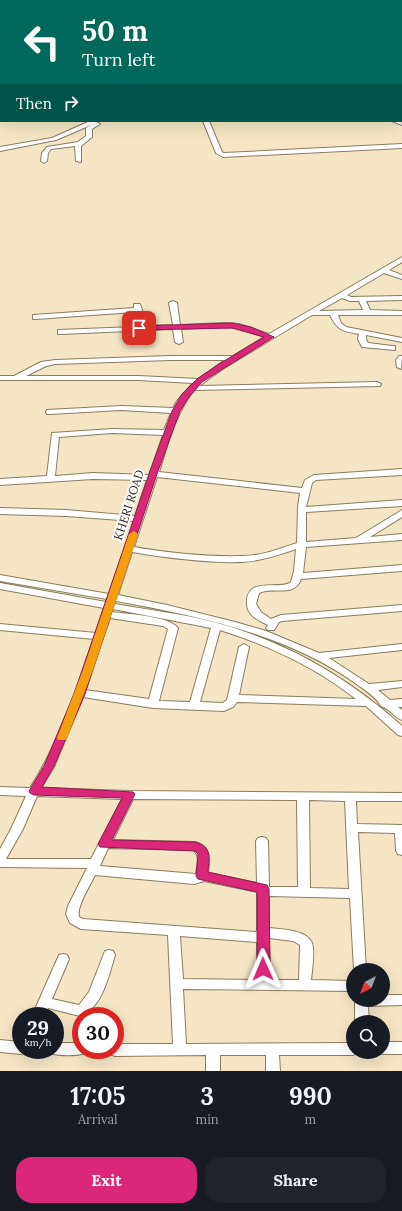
<!DOCTYPE html>
<html lang="en">
<head>
<meta charset="utf-8">
<style>
	:root { --surface:#171b24; --page:#20242c; --text:#f1f3f6; --muted:#9ea1a6; --accent:#db2777 }
	body { margin:0; font-family:Lora,serif; background:var(--page); color:var(--text); height:100vh; display:flex; flex-direction:column; font-size:15px; white-space:nowrap }
	* { box-sizing:border-box; margin:0 }
	p { font-size:13px; color:var(--muted) }
	.icon { flex:none; width:22px; height:22px; fill:none; stroke:currentColor; stroke-width:2; stroke-linecap:round; stroke-linejoin:round }
	.map { position:relative; height:1071px; overflow:hidden }
	.panel { display:flex; flex-direction:column; background:var(--surface); flex:1 }
	.panel>* { flex:none }
	.guide { position:absolute; left:0px; top:0px; width:402px; height:122px; box-shadow:0 4px 16px #0002; background:#00695c; color:#fff; overflow:hidden }
	.needle { width:26px; rotate:222deg }
	.controls { position:absolute; left:346px; top:963px; display:grid; gap:8px }
	.controls a { display:grid; place-items:center; width:44px; height:44px; border-radius:50%; background:var(--surface); box-shadow:0 4px 16px #0002; font-size:20px }
	.speed { position:absolute; left:12px; top:1007px; display:flex; gap:8px; font-size:20px; font-weight:700; text-align:center }
	.speed>* { display:grid; place-content:center; width:52px; height:52px; border-radius:50%; background:var(--surface); box-shadow:0 4px 16px #0002; line-height:1 }
	.speed small { font-size:10px; font-weight:400 }
	.speed .limit { border:6px solid #d22; background:#fff; color:#111 }
	.pin { position:absolute; display:grid; place-items:center; width:34px; height:34px; color:#fff; margin:-17px; border-radius:8px; box-shadow:0 2px 6px #0006 }
	.me { position:absolute; width:44px; margin:-22px; rotate:359deg; stroke-linejoin:round; filter:drop-shadow(0 0 3px #0008) }
	.turn { display:flex; align-items:center; gap:14px; height:84px; padding:0 16px; font-size:18px }
	.turn .icon { width:52px; height:52px; stroke-width:2.5 }
	.turn b { display:block; font-size:28px; line-height:34px }
	.then { display:flex; align-items:center; height:38px; padding:0 16px; background:#0003; gap:8px; font-size:15px }
	.eta { display:flex; justify-content:space-evenly; align-items:center; height:68px; text-align:center }
	.eta b { font-size:24px; font-weight:700; line-height:28px }
	.button { display:flex; gap:8px; margin-top:auto; padding:8px 16px }
	.button a { flex:1; height:46px; border-radius:16px; background:var(--accent); color:#fff; font-size:16px; font-weight:700; line-height:46px; text-align:center }
	.button a+a { background:var(--page); color:var(--text) }
	.map>svg:first-child { display:block }
	.lines { fill:none; stroke-linecap:round; stroke-linejoin:round }
	.minor-casing { stroke:#897d5e; stroke-width:2 }
	.highway-casing { stroke:#897d5e; stroke-width:2 }
	.minor { fill:#fff; fill-rule:evenodd }
	.highway { fill:#fff; fill-rule:evenodd }
	.route { fill:#db2777; stroke:#8e194d }
	.slow { fill:#f59e0b }
	.labels { text-anchor:middle; stroke-width:4; stroke-linejoin:round; paint-order:stroke }
	.street-label { font-size:12px; fill:#2c271a; stroke:#fff }
</style>
</head>
<body>
<div class="map">
<svg width="402" height="1071" viewBox="0 0 402 1071">
	<rect width="100%" height="100%" fill="#f4e6c4"/>
	<g class="lines">
		<defs>
			<path id="minor" d="M 18,0 L 23,0 L 23,1 L 18,1 Z
				M 188,0 L 193,0 L 188,1 Z
				M 378,0 L 383,0 L 383,1 L 378,1 Z
				M 399,0 L 402,0 L 402,2 L 399,1 Z
				M 0,105 L 1,105 L 1,109 L 0,109 Z
				M 90,121 L 98,121 L 96,122 L 100,124 L 92,129 L 92,137 L 81,146 L 81,162 L 76,161 L 75,146 L 51,149 L 48,153 L 47,161 L 44,163 L 41,161 L 42,153 L 47,147 L 78,142 L 86,136 L 86,128 L 91,125 L 56,140 L 0,151 L 0,147 L 52,138 Z
				M 203,121 L 209,121 L 222,152 L 224,153 L 402,144 L 402,148 L 223,157 L 216,153 Z
				M 402,257 L 402,262 L 389,270 L 402,275 L 402,279 L 384,273 L 347,295 L 351,297 L 402,296 L 402,300 L 366,301 L 370,310 L 402,311 L 402,315 L 338,315 L 341,323 L 346,327 L 402,338 L 402,342 L 366,335 L 366,339 L 368,343 L 392,346 L 395,346 L 395,350 L 362,347 L 358,339 L 359,334 C 343,331 338,331 330,315 L 312,315 L 224,368 L 199,386 L 377,382 L 381,384 L 380,386 L 194,390 C 175,415 168,443 159,472 L 302,488 L 305,480 L 314,475 L 402,469 L 402,475 L 316,480 L 312,483 L 306,507 L 402,500 L 402,506 L 306,512 L 306,542 L 356,538 L 402,510 L 402,517 L 370,537 L 402,534 L 402,540 L 306,547 L 303,573 L 402,565 L 402,571 L 301,579 C 295,598 273,586 259,593 L 256,604 L 261,612 L 271,619 L 281,615 L 402,605 L 402,611 L 282,621 L 279,622 L 274,630 L 268,630 L 266,628 L 268,625 C 259,621 247,615 247,604 C 245,575 280,591 291,582 L 294,571 L 296,549 C 279,555 261,561 242,562 C 207,563 167,558 132,552 L 118,595 L 167,605 L 235,622 L 266,631 L 319,653 L 402,644 L 402,650 L 329,658 L 369,684 L 402,681 L 402,687 L 378,690 L 390,700 L 402,699 L 402,707 L 398,707 L 402,710 L 402,720 C 394,717 390,709 381,706 C 376,697 365,690 355,683 C 286,634 198,616 116,601 L 115,604 C 149,610 184,614 217,623 C 287,642 349,678 402,726 L 402,736 L 398,735 L 366,706 L 237,702 L 233,707 L 224,711 L 153,708 L 83,697 L 54,767 L 41,788 L 129,791 L 402,793 L 402,801 L 356,801 L 357,824 L 402,825 L 402,855 L 398,854 L 396,851 L 395,833 L 358,832 L 366,970 L 354,970 L 350,898 L 269,896 L 269,928 C 281,929 307,930 312,943 C 315,951 312,971 311,980 L 353,981 L 353,991 L 183,989 L 186,1044 L 353,1043 L 353,1052 L 358,1052 L 353,1055 L 279,1055 L 280,1071 L 266,1071 L 266,1055 L 220,1055 L 220,1071 L 206,1071 L 206,1055 L 115,1056 L 110,1054 L 108,1050 L 115,1050 L 115,1044 L 173,1044 L 168,935 L 81,929 L 70,923 L 66,914 L 68,906 L 87,868 L 0,867 L 0,849 L 11,829 L 26,796 L 0,795 L 0,787 L 30,788 C 59,743 76,689 94,639 L 0,630 L 0,624 L 96,633 L 104,608 L 0,589 L 0,583 L 106,602 L 107,599 L 0,581 L 0,575 L 109,594 L 134,521 L 66,516 L 0,514 L 0,508 L 66,510 L 135,516 L 147,480 L 93,479 L 0,485 L 0,479 L 47,476 L 52,433 L 112,429 L 164,430 L 171,413 L 121,410 L 50,414 L 47,414 L 46,412 L 47,410 L 121,406 L 173,408 L 177,401 L 193,383 L 139,380 L 0,380 L 0,376 L 14,376 L 41,362 L 55,360 L 170,356 L 233,356 L 264,337 L 238,328 L 225,327 L 181,329 L 183,342 L 179,344 L 175,342 L 173,329 L 61,334 L 58,334 L 58,330 L 135,327 L 134,312 L 36,319 L 33,319 L 33,315 L 134,308 L 134,304 L 140,304 L 142,310 L 142,326 L 173,325 L 169,303 L 173,301 L 177,303 L 180,325 L 225,323 L 239,324 L 269,334 ZM 342,298 L 350,301 L 359,301 L 363,310 L 319,311 ZM 170,360 L 225,360 L 198,379 L 139,376 L 26,376 L 46,366 L 55,364 ZM 112,433 L 163,435 L 149,475 L 93,473 L 55,476 L 59,437 ZM 157,477 L 300,493 L 298,507 L 297,543 C 279,549 261,556 242,556 C 206,557 169,553 134,547 ZM 113,609 L 211,628 L 190,702 L 159,701 L 178,628 C 169,616 128,614 112,612 ZM 110,618 L 163,626 L 168,629 L 149,699 L 85,690 ZM 220,630 C 268,645 317,668 356,699 L 239,695 L 249,647 L 244,644 L 239,647 L 227,700 L 223,703 L 200,702 ZM 37,796 L 122,799 L 91,859 L 6,859 L 23,829 ZM 133,799 L 297,800 L 298,887 L 269,887 L 268,841 L 266,838 L 262,837 L 258,838 L 256,841 L 257,883 L 208,873 C 210,859 211,846 195,842 L 113,840 ZM 309,800 L 345,801 L 349,889 L 310,888 ZM 108,848 L 193,850 C 201,856 197,866 196,874 L 100,866 ZM 95,875 L 194,884 L 204,881 L 257,892 L 257,930 L 256,932 L 83,919 L 79,917 C 76,907 91,884 95,875 ZM 180,936 L 257,942 L 258,980 L 183,979 ZM 269,938 L 293,941 L 300,945 L 299,980 L 270,980 Z
				M 399,356 L 402,356 L 401,369 L 397,367 L 396,360 Z
				M 109,950 L 113,951 L 115,955 C 109,975 102,1009 80,1016 L 48,1008 L 44,1016 L 32,1016 L 59,955 L 63,954 L 67,955 L 69,959 L 52,999 L 79,1005 L 89,992 L 105,951 Z
				M 383,995 L 402,995 L 402,1005 L 368,1006 L 369,1022 L 355,1022 L 355,1000 L 383,1000 Z
				M 0,1040 L 21,1042 L 21,1050 L 27,1050 L 26,1052 L 21,1054 L 0,1052 Z
				M 383,1042 L 402,1042 L 402,1054 L 383,1054 L 378,1052 L 383,1052 Z
				M 55,1043 L 81,1043 L 81,1050 L 87,1050 L 86,1053 C 76,1056 60,1056 50,1053 L 49,1050 L 55,1050 Z"/>
			<path id="highway" d="M 0,17 L 1,17 L 1,21 L 0,21 Z
				M 401,120 L 402,125 L 392,121 L 401,121 Z"/>
		</defs>
		<use href="#minor" class="minor-casing"/>
		<use href="#highway" class="highway-casing"/>
		<use href="#minor" class="minor"/>
		<use href="#highway" class="highway"/>
	</g>
	<path class="route" d="M 232,323 L 251,327 L 274,337 L 202,382 L 189,397 L 180,411 L 157,474 L 85,694 L 54,766 L 42,787 L 133,792 L 135,794 L 112,840 L 195,842 C 212,847 209,856 208,872 L 267,885 L 269,889 L 270,969 L 268,973 L 263,974 L 259,973 L 257,969 L 257,892 L 198,879 L 196,876 L 198,854 L 195,851 L 100,847 L 98,844 L 122,798 L 34,795 L 30,793 L 29,791 L 44,766 L 74,694 L 149,474 L 172,411 L 182,394 L 197,379 L 219,364 L 264,337 L 232,328 L 139,330 L 135,328 L 139,326 Z"/>
	<path class="slow" d="M 134,531 L 138,534 L 94,667 L 67,738 L 66,740 L 58,740 L 57,738 L 84,667 L 129,534 Z"/>
	<g class="labels">
		<g class="street-label">
			<text transform="translate(129 505) rotate(-72)" y="4">KHERI ROAD</text>
		</g>
	</g>
</svg>
<div class="controls">
<a><svg class="needle" viewBox="-14 -14 28 28"><path d="M0-13l5 13h-10z" fill="#e53935"/><path d="M0 13l5-13h-10z" fill="#9ea1a6"/></svg></a>
<a><svg class="icon" aria-label="search" viewBox="0 0 24 24"><circle cx="10" cy="10" r="6"/><path d="M15 15l6 6"/></svg></a>
</div>
<div class="speed"><div>29<small>km/h</small></div><div class="limit">30</div></div>
<div class="pin" style="left:139px;top:328px;background:#d93025"><svg class="icon" aria-label="arrive" viewBox="0 0 24 24"><path d="M6 21V4h12l-3 4 3 4H6"/></svg></div>
<svg class="me" style="left:263px;top:969px" viewBox="-20 -20 40 40"><path d="M0-17L14 15 0 8-14 15z" fill="#db2777" stroke="#fff" stroke-width="4"/></svg>
<div class="guide">
<div class="turn"><svg class="icon" aria-label="left" viewBox="0 0 24 24"><path d="M17 20v-9H6M10 6l-5 5 5 5"/></svg><div><b>50 m</b>Turn left</div></div>
<div class="then">Then<svg class="icon" aria-label="right" viewBox="0 0 24 24"><path d="M7 20v-9h11M14 6l5 5-5 5"/></svg></div>
</div>
</div>
<section class="panel">
<div class="eta">
<div><b>17:05</b><p>Arrival</p></div>
<div><b>3</b><p>min</p></div>
<div><b>990</b><p>m</p></div>
</div>
<div class="button"><a>Exit</a><a>Share</a></div>
</section>
</body>
</html>
